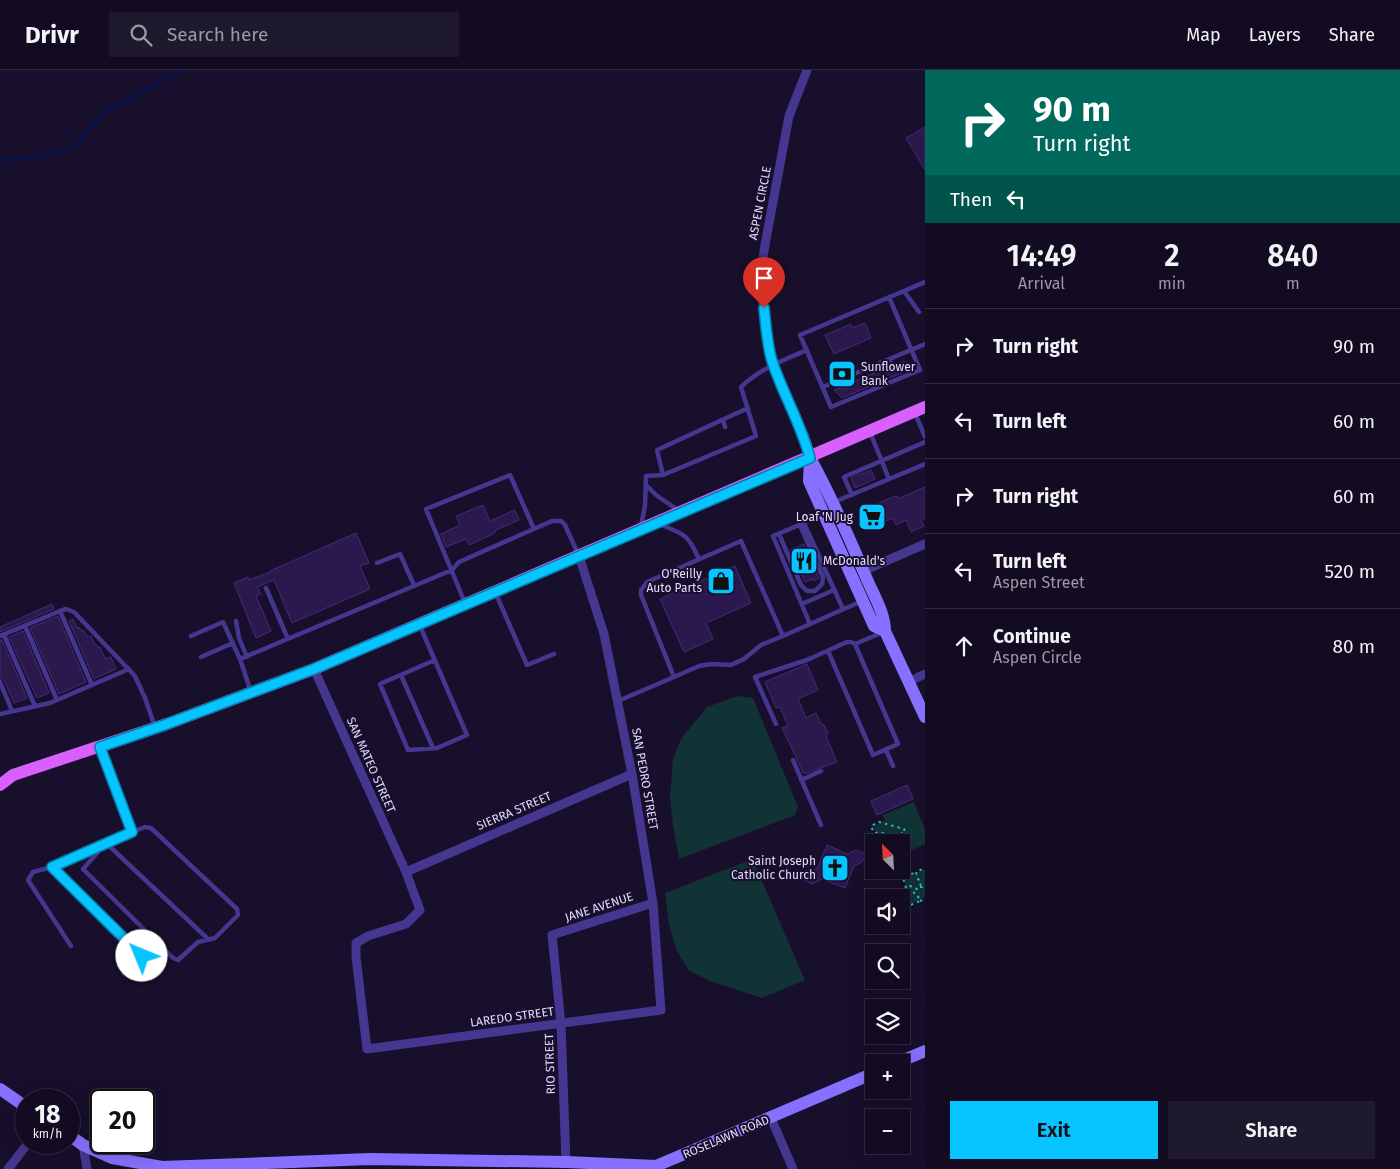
<!DOCTYPE html>
<html lang="en">
<head>
<meta charset="utf-8">
<style>
	:root { --surface:#120b21; --page:#1f192e; --text:#f1f3f6; --muted:#9c9ba5; --line:#312b3f; --accent:#05c4ff }
	body { margin:0; font-family:"Fira Sans",sans-serif; background:var(--page); color:var(--text); height:100vh; display:flex; flex-direction:column; font-size:19px; white-space:nowrap }
	* { box-sizing:border-box; margin:0 }
	p { font-size:16px; color:var(--muted) }
	.icon { flex:none; width:28px; height:28px; fill:none; stroke:currentColor; stroke-width:2; stroke-linecap:round; stroke-linejoin:round }
	.map { position:relative; flex:1; overflow:hidden }
	.panel { display:flex; flex-direction:column; background:var(--surface); width:475px }
	.panel>* { flex:none }
	.banner { background:#00695c; color:#fff; overflow:hidden }
	.needle { width:32px; rotate:336deg }
	.tools { position:absolute; left:865px; top:764px; display:grid; gap:10px }
	.tools a { display:grid; place-items:center; width:45px; height:45px; border-radius:0px; background:var(--surface); box-shadow:0 5px 20px #0002,0 0 0 1px var(--line); font-size:25px }
	.speed { position:absolute; left:15px; top:1019px; display:flex; gap:10px; font-size:25px; font-weight:700; text-align:center }
	.speed>* { display:grid; place-content:center; width:65px; height:65px; border-radius:50%; background:var(--surface); box-shadow:0 5px 20px #0002,0 0 0 1px var(--line); line-height:1 }
	.speed small { font-size:12px; font-weight:400 }
	.speed .limit { border:2px solid #111; border-radius:8px; background:#fff; color:#111 }
	.pin { position:absolute; display:grid; place-items:center; width:42px; height:42px; color:#fff; margin:-51px -21px; border-radius:50% 50% 50% 0; rotate:-45deg; box-shadow:0 0 5px #0007 }
	.pin .icon { rotate:45deg }
	.me { position:absolute; width:55px; margin:-28px; rotate:315deg; stroke-linejoin:round; filter:drop-shadow(0 0 4px #0008) }
	.turn { display:flex; align-items:center; gap:18px; height:105px; padding:0 25px; font-size:22px }
	.turn .icon { width:65px; height:65px; stroke-width:2.5 }
	.turn b { display:block; font-size:35px; line-height:42px }
	.then { display:flex; align-items:center; height:48px; padding:0 25px; background:#0003; gap:10px; font-size:19px }
	.eta { display:flex; justify-content:space-evenly; align-items:center; height:85px; text-align:center }
	.eta b { font-size:30px; font-weight:600; line-height:35px }
	.action { display:flex; gap:10px; margin-top:auto; padding:10px 25px }
	.action a { flex:1; height:58px; border-radius:0px; background:var(--accent); color:#111; font-size:20px; font-weight:600; line-height:58px; text-align:center }
	.action a+a { background:var(--page); color:var(--text) }
	ul { padding:0; list-style:none }
	li { display:flex; align-items:center; gap:15px; height:75px; padding:0 25px; border-top:1px solid var(--line) }
	li div { flex:1 }
	li b { display:block; font-size:19px }
	li em { font-style:normal }
	header { display:flex; align-items:center; gap:30px; box-sizing:border-box; height:70px; padding:0 25px; background:var(--surface); border-bottom:1px solid var(--line) }
	header strong { font-size:24px }
	nav { display:flex; gap:28px; margin-inline-start:auto; font-size:18px }
	.search { width:350px; height:45px; background:var(--page); display:flex; align-items:center; gap:12px; box-sizing:border-box; padding:0 18px; border-radius:0px; color:var(--muted); font-size:19px }
	main { display:flex; flex:1; min-height:0 }
	.map>svg:first-child { display:block }
	.green { fill:#113336 }
	.lines { fill:none; stroke-linecap:round; stroke-linejoin:round }
	.stream { stroke:#06164d; stroke-width:3 }
	.building { fill:#2b194e; stroke:#45297c }
	.path { stroke:#26bbc7; stroke-width:2; stroke-dasharray:2.5 4; stroke-linecap:butt }
	.lane { stroke:#45368f; stroke-width:4.5 }
	.street { stroke:#45368f; stroke-width:9 }
	.secondary { stroke:#8770ff; stroke-width:12 }
	.primary { stroke:#d960ff; stroke-width:12 }
	.route-casing { stroke:#037fa6; stroke-width:12 }
	.route { stroke:#05c4ff; stroke-width:9 }
	.labels { text-anchor:middle; stroke-width:4; stroke-linejoin:round; paint-order:stroke }
	.street-label { font-size:12px; fill:#e3d9ff; stroke:#180f2c }
	.poi-label { font-size:12px; fill:#e3d9ff; stroke:#180f2c; text-anchor:end }
</style>
</head>
<body>
<header>
<strong>Drivr</strong>
<div class="search"><svg class="icon" aria-label="search" viewBox="0 0 24 24"><circle cx="10" cy="10" r="6"/><path d="M15 15l6 6"/></svg>Search here</div>
<nav><a>Map</a><a>Layers</a><a>Share</a></nav>
</header>
<main>
<div class="map">
<svg width="925" height="1099" viewBox="0 0 925 1099">
	<rect width="100%" height="100%" fill="#180f2c"/>
	<path class="green" d="M 737,626 L 753,628 L 798,737 L 795,745 L 679,789 L 673,756 L 670,727 L 673,689 L 681,669 L 707,637 Z
		M 914,732 L 925,759 L 925,774 L 901,785 L 901,772 L 879,772 L 873,756 L 885,750 L 883,745 Z
		M 748,791 L 754,793 L 805,910 L 762,928 L 713,912 L 689,901 L 676,879 L 669,854 L 665,823 Z
		M 925,799 L 925,827 L 907,836 L 903,829 L 910,825 L 904,811 L 905,808 Z"/>
	<g class="lines">
		<path class="stream" d="M 0,90 L 38,87 L 73,78 L 107,41 L 182,0"/>
	</g>
	<path class="building" d="M 925,57 L 925,100 L 906,68 Z
		M 865,253 L 871,268 L 834,284 L 825,265 L 851,254 L 852,258 Z
		M 904,291 L 911,299 L 842,328 L 834,320 L 840,318 L 845,320 L 848,318 L 848,314 L 889,297 L 894,299 L 897,294 Z
		M 871,400 L 875,409 L 855,418 L 851,408 Z
		M 925,417 L 925,448 L 921,450 L 924,456 L 911,462 L 906,450 L 896,455 L 893,448 L 868,459 L 860,441 L 895,426 L 900,428 Z
		M 483,435 L 490,451 L 515,440 L 519,450 L 494,461 L 495,463 L 469,475 L 466,469 L 446,477 L 441,464 L 460,455 L 456,446 Z
		M 356,463 L 369,493 L 360,496 L 370,519 L 292,553 L 274,510 L 257,517 L 261,524 L 256,526 L 271,561 L 256,568 L 234,513 L 248,507 L 249,510 L 270,502 L 270,501 Z
		M 804,474 L 819,508 L 814,511 L 813,509 L 805,512 L 790,480 Z
		M 735,496 L 751,533 L 706,553 L 713,569 L 684,582 L 660,529 Z
		M 52,534 L 54,539 L 0,562 L 0,557 Z
		M 58,546 L 86,612 L 59,624 L 30,558 Z
		M 73,549 L 77,558 L 79,557 L 81,561 L 83,560 L 88,567 L 91,566 L 94,574 L 96,574 L 98,578 L 100,577 L 105,589 L 111,587 L 116,599 L 94,609 L 69,551 Z
		M 23,561 L 49,623 L 37,628 L 9,567 Z
		M 0,570 L 2,570 L 27,628 L 14,633 L 4,610 L 0,608 Z
		M 807,594 L 818,620 L 798,629 L 806,648 L 816,643 L 821,654 L 824,655 L 828,663 L 826,666 L 837,692 L 804,704 L 782,658 L 788,656 L 780,637 L 776,638 L 765,612 Z
		M 907,715 L 913,729 L 877,745 L 871,731 Z
		M 827,775 L 847,784 L 856,780 L 866,784 L 862,792 L 854,796 L 845,818 L 822,809 L 812,814 L 804,810 L 807,803 L 817,799 Z"/>
	<g class="lines">
		<path class="path" d="M 869,765 L 879,762 L 895,766
			M 878,772 L 871,756 L 879,752 L 904,759 L 906,765 L 901,775
			M 892,772 L 895,769 L 895,766 L 905,762
			M 920,817 L 925,817
			M 906,818 L 903,808 L 916,802
			M 902,829 L 909,825 L 906,818 L 910,816 L 917,819 L 920,817 L 921,812 L 917,808 L 916,802 L 925,798
			M 903,830 L 906,837 L 920,831 L 917,824 L 914,823 L 915,819
			M 920,831 L 925,829"/>
		<path class="lane" d="M 904,221 L 919,242
			M 889,227 L 920,300 L 831,337 L 800,265 L 925,212
			M 888,290 L 893,295
			M 839,310 L 844,316
			M 823,317 L 925,274
			M 915,343 L 925,367
			M 723,350 L 725,357
			M 870,362 L 889,409
			M 663,405 L 657,380 L 748,338
			M 646,415 L 656,425 L 678,440
			M 852,425 L 844,407 L 925,372
			M 834,432 L 925,394
			M 659,454 C 684,464 688,464 699,489
			M 641,456 L 645,436 L 646,406 L 663,405 L 756,366 L 741,317 C 760,299 783,290 807,280
			M 779,464 L 801,515 L 807,521 L 815,521 L 822,514 L 823,507 L 800,455
			M 377,493 L 400,484 L 414,515
			M 266,518 L 288,569
			M 496,524 L 527,595 L 554,584
			M 465,533 L 426,439 L 510,405 L 534,459
			M 802,534 L 834,520
			M 60,541 L 92,615
			M 236,551 L 239,568 L 247,587
			M 810,554 L 773,466 L 804,453 L 843,539
			M 25,556 L 57,630
			M 420,556 L 467,665 L 437,678 L 408,680 L 380,614 L 435,590
			M 4,565 L 35,636
			M 0,566 L 60,541 L 66,539 L 74,542 L 135,606 L 145,628 L 155,657
			M 191,566 L 223,552 L 240,589
			M 783,566 L 862,531
			M 855,574 L 881,563
			M 201,587 L 233,573
			M 401,605 L 433,678
			M 0,612 L 12,641
			M 251,622 L 240,589 L 452,500 L 459,492 L 552,451 L 561,451 L 565,455 L 578,484
			M 618,631 L 674,607 L 641,525 L 641,520 L 647,512 L 741,471 L 783,566 L 761,575 L 744,589 L 731,595 L 711,594 L 699,596 L 674,607
			M 0,644 L 50,633 L 129,599
			M 776,654 L 755,607 L 807,590 L 847,572 L 851,572 L 855,574 L 898,674 L 873,685 L 828,581
			M 100,678 L 132,762 L 145,757 L 151,758 L 237,839 L 238,845 L 215,868 L 198,872 L 178,890 L 173,888 L 83,799 L 106,773 L 132,762
			M 886,680 L 893,696
			M 793,690 L 821,755
			M 801,710 L 821,701
			M 52,797 L 33,802 L 28,810 L 71,876
			M 142,885 L 52,797 L 106,773 L 208,869"/>
		<path class="street" d="M 807,0 L 789,46 L 765,175 L 761,200 L 761,219 L 768,275 L 772,290 L 806,370 L 810,388
			M 863,501 L 925,474
			M 314,599 L 406,802 L 420,840 L 406,854 L 368,866 L 356,873 L 356,887 L 367,979 L 661,940 L 653,833 L 632,704 L 604,564 L 579,486
			M 908,612 L 925,604
			M 406,802 L 632,704
			M 771,1048 L 793,1099
			M 83,1075 L 87,1099
			M 566,1092 L 561,954 L 552,865 L 653,833
			M 8,1099 L 29,1072"/>
		<path class="secondary" d="M 810,388 C 831,426 849,467 866,507 C 873,524 885,543 885,561 L 925,647
			M 810,389 L 809,411 L 874,556 L 885,561
			M 899,992 L 925,981
			M 0,1019 L 26,1037
			M 69,1065 L 83,1075 L 112,1088 L 162,1097 L 370,1089 L 566,1092 L 656,1096 L 874,1003"/>
		<path class="primary" d="M 0,715 L 13,705 L 167,654 L 314,599 L 925,337"/>
	</g>
	<g class="lines">
		<defs>
			<path id="route" d="M 142,886 L 52,797 L 132,762 L 100,677 L 167,654 L 314,599 L 810,388 C 801,354 783,324 772,291 C 767,274 766,256 764,238"/>
		</defs>
		<use href="#route" class="route-casing"/>
		<use href="#route" class="route"/>
	</g>
	<defs>
		<symbol id="bank-square" viewBox="-11 -11 22 22"><rect x="-9" y="-9" width="18" height="18" rx="4" fill="#05c4ff" stroke="#180f2c"/><path d="M-6-4H6V4H-6ZM0-2.3a2.3 2.3 0 1 0 0 4.6a2.3 2.3 0 1 0 0-4.6Z" fill="#111"/></symbol>
		<symbol id="supermarket-square" viewBox="-11 -11 22 22"><rect x="-9" y="-9" width="18" height="18" rx="4" fill="#05c4ff" stroke="#180f2c"/><path d="M-6-5.5h2.5l.6 2H6L4.5 2H-2.5L-4.4-4H-6ZM-1.5 3.2a1.3 1.3 0 1 0 .1 0ZM3 3.2a1.3 1.3 0 1 0 .1 0Z" fill="#111"/></symbol>
		<symbol id="restaurant-square" viewBox="-11 -11 22 22"><rect x="-9" y="-9" width="18" height="18" rx="4" fill="#05c4ff" stroke="#180f2c"/><path d="M-5-6h1v4h1v-4h1v4h1v-4h1v5L-1.5 .5V6h-2V.5L-5-1ZM5-6V6H3V1.5H1.5Q1.5-4 5-6Z" fill="#111"/></symbol>
		<symbol id="shop-square" viewBox="-11 -11 22 22"><rect x="-9" y="-9" width="18" height="18" rx="4" fill="#05c4ff" stroke="#180f2c"/><path d="M-5-2.5h2.3a2.7 3.5 0 0 1 5.4 0H5L5.5 6h-11ZM-1.5-2.5h3a1.5 2.3 0 0 0-3 0Z" fill="#111"/></symbol>
		<symbol id="church-square" viewBox="-11 -11 22 22"><rect x="-9" y="-9" width="18" height="18" rx="4" fill="#05c4ff" stroke="#180f2c"/><path d="M-1.2-6h2.4v3.5h3.3v2.4h-3.3V6h-2.4V-.1h-3.3v-2.4h3.3Z" fill="#111"/></symbol>
	</defs>
	<g fill-rule="evenodd">
		<use href="#bank-square" x="826" y="288" width="32" height="32"/>
		<use href="#supermarket-square" x="856" y="431" width="32" height="32"/>
		<use href="#restaurant-square" x="788" y="475" width="32" height="32"/>
		<use href="#shop-square" x="705" y="495" width="32" height="32"/>
		<use href="#church-square" x="819" y="782" width="32" height="32"/>
	</g>
	<g class="labels">
		<g class="street-label">
			<text transform="translate(760 133) rotate(-79)" y="4">ASPEN CIRCLE</text>
			<text transform="translate(371 695) rotate(66)" y="4">SAN MATEO STREET</text>
			<text transform="translate(645 709) rotate(80)" y="4">SAN PEDRO STREET</text>
			<text transform="translate(514 741) rotate(-23)" y="4">SIERRA STREET</text>
			<text transform="translate(599 837) rotate(-18)" y="4">JANE AVENUE</text>
			<text transform="translate(512 947) rotate(-8)" y="4">LAREDO STREET</text>
			<text transform="translate(550 994) rotate(-92)" y="4">RIO STREET</text>
			<text transform="translate(726 1067) rotate(-23)" y="4">ROSELAWN ROAD</text>
		</g>
		<g class="poi-label">
			<text x="861" y="301" text-anchor="start">Sunflower<tspan x="861" dy="14">Bank</tspan></text>
			<text x="853" y="451">Loaf 'N Jug</text>
			<text x="823" y="495" text-anchor="start">McDonald's</text>
			<text x="702" y="508">O'Reilly<tspan x="702" dy="14">Auto Parts</tspan></text>
			<text x="816" y="795">Saint Joseph<tspan x="816" dy="14">Catholic Church</tspan></text>
		</g>
	</g>
</svg>
<div class="tools">
<a><svg class="needle" viewBox="-14 -14 28 28"><path d="M0-13l5 13h-10z" fill="#e53935"/><path d="M0 13l5-13h-10z" fill="#9c9ba5"/></svg></a>
<a><svg class="icon" aria-label="sound" viewBox="0 0 24 24"><path d="M4 9h4l5-4v14l-5-4H4zM17 9q2 3 0 6"/></svg></a>
<a><svg class="icon" aria-label="search" viewBox="0 0 24 24"><circle cx="10" cy="10" r="6"/><path d="M15 15l6 6"/></svg></a>
<a><svg class="icon" aria-label="layers" viewBox="0 0 24 24"><path d="M12 4l9 5-9 5-9-5zM3 14l9 5 9-5"/></svg></a>
<a>+</a>
<a>−</a>
</div>
<div class="speed"><div>18<small>km/h</small></div><div class="limit">20</div></div>
<div class="pin" style="left:764px;top:238px;background:#d93025"><svg class="icon" aria-label="arrive" viewBox="0 0 24 24"><path d="M6 21V4h12l-3 4 3 4H6"/></svg></div>
<svg class="me" style="left:142px;top:886px" viewBox="-20 -20 40 40"><circle r="19" fill="#fff"/><path d="M0-13L10 11 0 6-10 11z" fill="#05c4ff"/></svg>
</div>
<section class="panel">
<div class="banner">
<div class="turn"><svg class="icon" aria-label="right" viewBox="0 0 24 24"><path d="M7 20v-9h11M14 6l5 5-5 5"/></svg><div><b>90 m</b>Turn right</div></div>
<div class="then">Then<svg class="icon" aria-label="left" viewBox="0 0 24 24"><path d="M17 20v-9H6M10 6l-5 5 5 5"/></svg></div>
</div>
<div class="eta">
<div><b>14:49</b><p>Arrival</p></div>
<div><b>2</b><p>min</p></div>
<div><b>840</b><p>m</p></div>
</div>
<ul>
<li><svg class="icon" aria-label="right" viewBox="0 0 24 24"><path d="M7 20v-9h11M14 6l5 5-5 5"/></svg><div><b>Turn right</b></div><em>90 m</em></li>
<li><svg class="icon" aria-label="left" viewBox="0 0 24 24"><path d="M17 20v-9H6M10 6l-5 5 5 5"/></svg><div><b>Turn left</b></div><em>60 m</em></li>
<li><svg class="icon" aria-label="right" viewBox="0 0 24 24"><path d="M7 20v-9h11M14 6l5 5-5 5"/></svg><div><b>Turn right</b></div><em>60 m</em></li>
<li><svg class="icon" aria-label="left" viewBox="0 0 24 24"><path d="M17 20v-9H6M10 6l-5 5 5 5"/></svg><div><b>Turn left</b><p>Aspen Street</p></div><em>520 m</em></li>
<li><svg class="icon" aria-label="ahead" viewBox="0 0 24 24"><path d="M12 20V5M6 11l6-6 6 6"/></svg><div><b>Continue</b><p>Aspen Circle</p></div><em>80 m</em></li>
</ul>
<div class="action"><a>Exit</a><a>Share</a></div>
</section>
</main>
</body>
</html>
